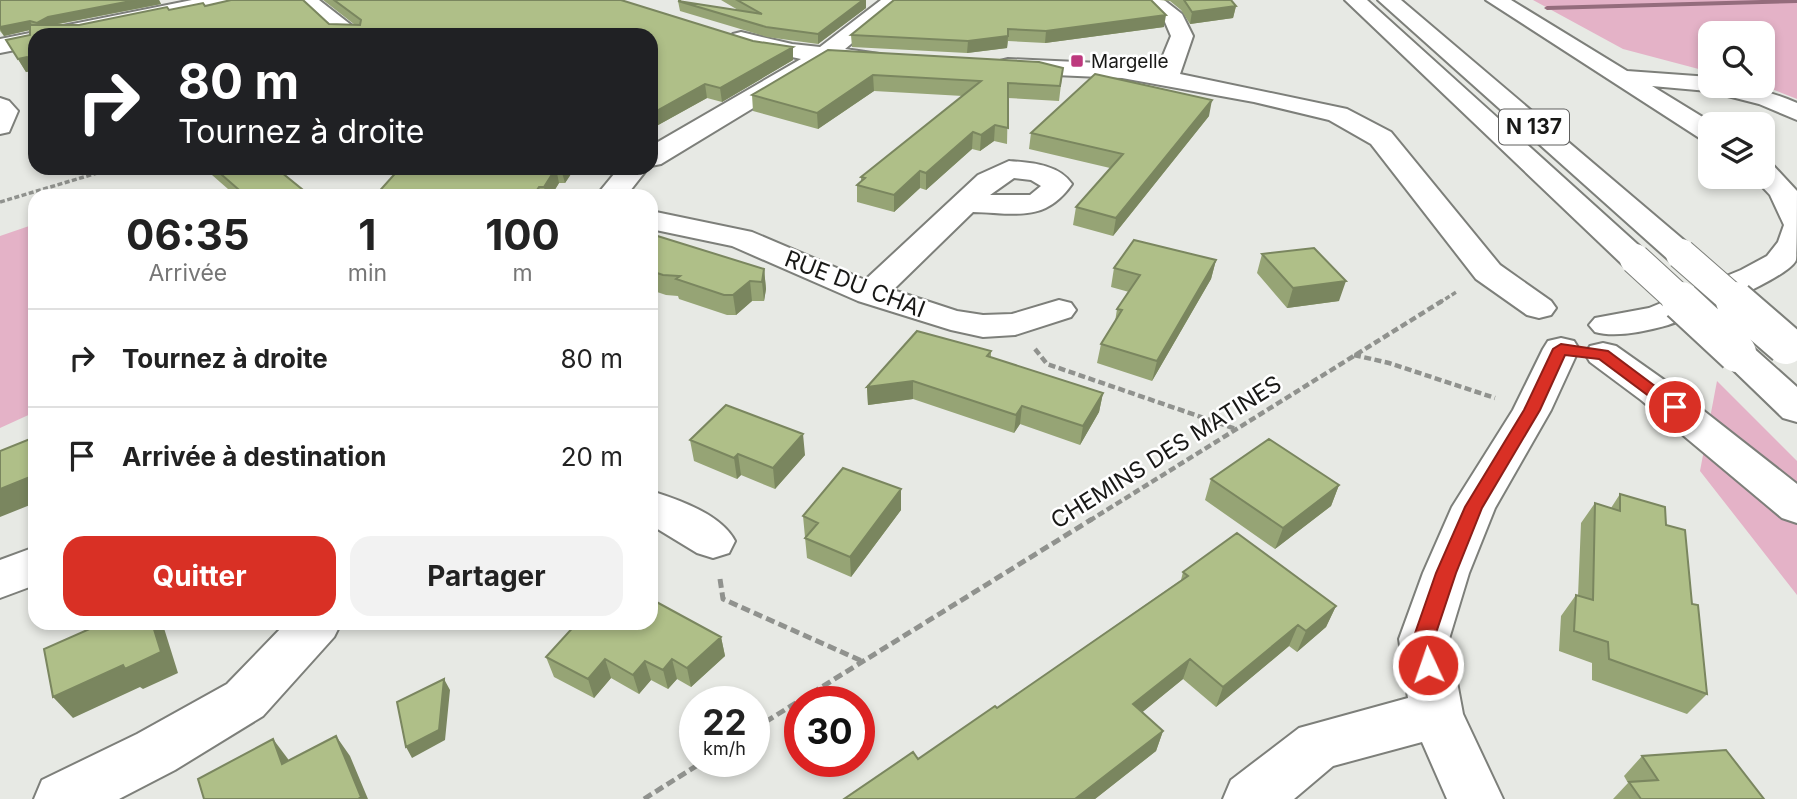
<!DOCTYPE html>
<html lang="fr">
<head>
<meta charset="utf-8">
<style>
	:root { --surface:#fff; --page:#f2f2f2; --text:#222; --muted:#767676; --line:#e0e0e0; --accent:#d93025 }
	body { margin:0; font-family:Inter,sans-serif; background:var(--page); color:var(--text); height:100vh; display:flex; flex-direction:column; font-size:26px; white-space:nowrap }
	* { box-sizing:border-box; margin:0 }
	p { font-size:23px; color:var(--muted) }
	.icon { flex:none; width:38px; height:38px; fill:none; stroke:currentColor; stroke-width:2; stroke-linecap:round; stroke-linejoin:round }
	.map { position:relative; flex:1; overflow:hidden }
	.panel { position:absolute; left:28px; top:189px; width:630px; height:441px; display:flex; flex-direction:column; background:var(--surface); border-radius:21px; box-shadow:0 4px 10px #0003 }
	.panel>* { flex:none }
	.guide { position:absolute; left:28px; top:28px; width:630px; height:147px; border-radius:21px; box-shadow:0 4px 10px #0003; background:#202124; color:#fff; overflow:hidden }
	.buttons { position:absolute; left:1698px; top:21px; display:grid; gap:14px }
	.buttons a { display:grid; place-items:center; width:77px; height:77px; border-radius:14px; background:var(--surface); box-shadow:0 4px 10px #0003; font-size:35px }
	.speed { position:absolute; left:679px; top:686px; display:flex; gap:14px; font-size:35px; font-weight:700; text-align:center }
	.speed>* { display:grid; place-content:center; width:91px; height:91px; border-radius:50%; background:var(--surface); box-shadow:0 4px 10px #0003; line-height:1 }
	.speed small { font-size:18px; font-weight:400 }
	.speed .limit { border:10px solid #d22; background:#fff; color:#111 }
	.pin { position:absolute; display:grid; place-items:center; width:60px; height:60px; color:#fff; margin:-30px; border:4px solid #fff; border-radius:50%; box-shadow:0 2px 7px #0007 }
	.me { position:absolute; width:77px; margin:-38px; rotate:357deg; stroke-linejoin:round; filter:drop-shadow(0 0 5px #0008) }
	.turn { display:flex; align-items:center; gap:24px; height:147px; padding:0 35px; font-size:32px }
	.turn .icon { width:91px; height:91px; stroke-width:2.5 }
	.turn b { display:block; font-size:49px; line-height:60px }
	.eta { display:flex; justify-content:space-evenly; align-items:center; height:119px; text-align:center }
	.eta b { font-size:42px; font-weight:700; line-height:49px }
	.action { display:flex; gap:14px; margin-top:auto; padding:14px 35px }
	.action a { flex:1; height:80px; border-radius:21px; background:var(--accent); color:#fff; font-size:28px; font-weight:700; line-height:80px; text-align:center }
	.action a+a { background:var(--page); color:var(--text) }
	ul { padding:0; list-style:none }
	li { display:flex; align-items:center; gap:21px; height:98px; padding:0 35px; border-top:2px solid var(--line) }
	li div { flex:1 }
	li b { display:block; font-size:26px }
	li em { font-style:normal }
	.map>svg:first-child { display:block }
	.green { fill:#e4b2c7 }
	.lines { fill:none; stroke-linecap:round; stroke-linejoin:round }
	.stream { fill:#946c7c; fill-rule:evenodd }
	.minor-casing { stroke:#7d7f7a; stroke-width:4 }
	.highway-casing { stroke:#7d7f7a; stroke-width:4 }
	.path-far2 { stroke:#90928e; stroke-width:3.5; stroke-dasharray:5 2.5; stroke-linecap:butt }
	.path-far1 { stroke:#90928e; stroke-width:4.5; stroke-dasharray:7 3.5; stroke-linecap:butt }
	.path { stroke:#90928e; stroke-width:5; stroke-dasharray:9 4.5; stroke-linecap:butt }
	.minor { fill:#fff; fill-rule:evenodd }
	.highway { fill:#fff; fill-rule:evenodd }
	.highway-bridge-far1-casing { stroke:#7d7f7a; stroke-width:32; stroke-linecap:butt }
	.highway-bridge-casing { stroke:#7d7f7a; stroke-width:42; stroke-linecap:butt }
	.highway-bridge-far1 { stroke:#fff; stroke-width:30 }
	.highway-bridge { stroke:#fff; stroke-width:38 }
	.wall { fill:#96a475 }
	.shaded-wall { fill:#7a865f }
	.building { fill:#afbf88; stroke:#7a865f; stroke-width:2 }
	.route { fill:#d93025; stroke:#8d1f18; stroke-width:2 }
	.poi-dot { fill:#bd397e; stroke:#fff; stroke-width:2.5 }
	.labels { text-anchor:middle; stroke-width:5; stroke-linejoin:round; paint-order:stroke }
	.far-poi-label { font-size:19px; fill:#191917; stroke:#fff; text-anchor:start }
	.shield { fill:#fff; stroke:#5e5e5d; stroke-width:2 }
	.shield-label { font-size:21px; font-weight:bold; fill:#191917 }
	.street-label { font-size:23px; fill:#191917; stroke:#fff }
</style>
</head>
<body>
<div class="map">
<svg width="1797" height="799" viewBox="0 0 1797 799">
	<rect width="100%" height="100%" fill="#e7e9e4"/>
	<path class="green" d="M 1533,0 L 1797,0 L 1797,99 L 1762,85 L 1762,33 L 1710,33 L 1710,72 L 1623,49 Z
		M 35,224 L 35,412 L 0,428 L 0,236 Z
		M 1717,381 L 1797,461 L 1797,595 L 1700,471 Z"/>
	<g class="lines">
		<path class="stream" d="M 1762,0 L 1797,0 L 1797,3 L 1547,10 L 1544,8 L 1547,6 Z"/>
		<defs>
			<path id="minor" d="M 192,0 L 232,0 L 229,4 L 222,6 L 85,35 L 35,35 L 35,46 L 0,53 L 0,39 L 35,32 L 42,34 L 53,28 Z
				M 296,0 L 319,0 L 364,35 L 335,35 Z
				M 881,0 L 904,0 L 845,49 L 879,54 L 883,59 L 879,64 L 871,66 L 829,62 L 661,164 L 651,166 L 651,146 L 801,59 L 733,44 L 730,39 L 733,34 L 741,32 L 792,44 L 820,47 Z
				M 1141,0 L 1164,0 L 1182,14 L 1193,36 L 1180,74 L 1347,109 L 1391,132 L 1500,265 L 1551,301 L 1556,308 L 1551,315 L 1539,318 L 1527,315 L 1476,279 L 1371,144 L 1329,120 L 1254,102 L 1122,78 L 1008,73 L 1000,71 L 996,66 L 1000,61 L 1008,59 L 1122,64 L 1157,70 L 1171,36 L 1165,22 Z
				M 1486,0 L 1511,0 L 1627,71 L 1710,77 L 1710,86 C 1742,86 1768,90 1797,103 L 1797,120 L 1759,104 L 1708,91 L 1652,86 L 1714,124 L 1710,124 L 1710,141 L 1701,139 Z
				M 0,98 L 9,101 L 18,111 L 9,132 L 0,134 Z
				M 1009,161 C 1032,163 1058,164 1072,184 C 1045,223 1015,213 973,212 L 893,290 L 957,311 L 983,315 L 1012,314 L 1059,300 L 1071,303 L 1076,310 L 1071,317 L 1015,335 L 983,337 L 951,330 L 858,301 L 732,246 L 651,229 L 651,211 L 752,232 L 865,280 L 978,175 ZM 1014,178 L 1031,180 L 1041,186 L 1030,195 L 990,195 Z
				M 1762,162 L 1772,164 L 1797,191 C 1797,205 1797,250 1796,260 C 1789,278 1690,318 1668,325 C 1647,331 1616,338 1595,332 L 1589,325 L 1595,318 L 1649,308 L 1741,270 L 1767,256 L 1778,242 L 1784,225 L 1770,195 L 1753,177 L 1762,177 Z
				M 619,168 L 648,168 L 626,196 L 596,196 Z
				M 1561,338 L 1574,341 L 1579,349 L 1551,410 L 1495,508 L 1469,573 L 1449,639 L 1463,714 L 1503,799 L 1447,799 L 1422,742 L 1333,766 L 1294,799 L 1223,799 L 1231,780 L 1299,728 L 1408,698 L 1399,639 L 1423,573 L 1452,507 L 1513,410 L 1543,349 L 1548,341 Z
				M 651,491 C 679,500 721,514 735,541 L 729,553 L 713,558 L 697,553 L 651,525 Z
				M 35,547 L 35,585 L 0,598 L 0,560 Z
				M 286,623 L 341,623 L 334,637 L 263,716 L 175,770 L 119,799 L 34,799 L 42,780 L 137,734 L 227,684 Z"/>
			<path id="highway" d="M 1345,0 L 1367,0 L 1646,252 L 1651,259 L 1646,266 L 1635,269 L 1624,266 Z
				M 1378,0 L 1401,0 L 1692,247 L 1697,254 L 1692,261 L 1681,264 L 1670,261 Z
				M 1737,342 L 1750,345 L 1797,387 L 1797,422 L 1783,418 L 1724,361 L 1719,353 L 1724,345 Z
				M 1603,343 L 1616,346 L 1667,382 L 1797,484 L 1797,523 L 1782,518 L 1641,400 L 1590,362 L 1585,354 L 1590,346 Z"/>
		</defs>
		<use href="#minor" class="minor-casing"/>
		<use href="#highway" class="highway-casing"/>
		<path class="path-far2" d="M 0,202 L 114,168
			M 1439,303 L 1458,291"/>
		<path class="path-far1" d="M 1035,349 L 1047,364 L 1236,429
			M 1354,355 L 1389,363 L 1495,398
			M 1089,521 L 1442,301"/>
		<path class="path" d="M 720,579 L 723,599 L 862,661
			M 754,729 L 1092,519
			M 644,799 L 704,761"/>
		<use href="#minor" class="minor"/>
		<use href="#highway" class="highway"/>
		<defs>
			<path id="highway-bridge-far1" d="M 1681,254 L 1737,303
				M 1635,259 L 1683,303"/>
			<path id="highway-bridge" d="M 1681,301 L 1737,353
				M 1735,301 L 1786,345"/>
		</defs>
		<use href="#highway-bridge-far1" class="highway-bridge-far1-casing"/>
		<use href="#highway-bridge" class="highway-bridge-casing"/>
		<use href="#highway-bridge-far1" class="highway-bridge-far1"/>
		<use href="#highway-bridge" class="highway-bridge"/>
	</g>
	<path class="wall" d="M 0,0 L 159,0 L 161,4 L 54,25 L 79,25 L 205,6 L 329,24 L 355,25 L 323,0 L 621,0 L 793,60 L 722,102 L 707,98 L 651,129 L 651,35 L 35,35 L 35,71 L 26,72 L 6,40 L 30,35 L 30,30 L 4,36 L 0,31 Z
		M 721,0 L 866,0 L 866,8 L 818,44 L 767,37 L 680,11 L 678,1 L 738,10 Z
		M 894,0 L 1164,27 L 1045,43 L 1008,41 L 1007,48 L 967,53 L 852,47 L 851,35 Z
		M 1159,0 L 1231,0 L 1236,6 L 1233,18 L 1190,24 L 1181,10 L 1170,1 Z
		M 828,50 L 1063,68 L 1059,101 L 1008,98 L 1007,144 L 994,141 L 980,151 L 972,149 L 926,190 L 920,188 L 894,212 L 857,202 L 857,185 L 861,181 L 861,177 L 963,96 L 874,91 L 818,129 L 753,111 L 752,95 Z
		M 1209,116 L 1113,236 L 1073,225 L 1076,207 L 1110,168 L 1029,149 L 1031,133 Z
		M 204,168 L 277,168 L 303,190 L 306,196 L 236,196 Z
		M 400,168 L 575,168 L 565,183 L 559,183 L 551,196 L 375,196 Z
		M 651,234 L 764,269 L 766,289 L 764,301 L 752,301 L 736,315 L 727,315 L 679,299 L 678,296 L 666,295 L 651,290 Z
		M 1262,254 L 1339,301 L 1287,308 L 1257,273 Z
		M 1216,260 L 1211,279 L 1152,381 L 1097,363 L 1101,344 L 1115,322 L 1117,309 L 1129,292 L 1111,287 L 1114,268 Z
		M 991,351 L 991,358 L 1103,393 L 1099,412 L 1080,445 L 1020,424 L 1014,433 L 913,399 L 868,405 L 867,387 Z
		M 690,440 L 805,455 L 775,489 L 741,475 L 737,479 L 694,461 Z
		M 1211,479 L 1339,485 L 1331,506 L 1275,549 L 1205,500 Z
		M 901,489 L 901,510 L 851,577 L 807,558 L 803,516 Z
		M 1620,494 L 1666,525 L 1692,604 L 1707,694 L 1687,714 L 1592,680 L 1592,663 L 1559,651 L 1561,616 L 1576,595 L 1578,596 L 1581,523 L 1595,503 L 1611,508 Z
		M 1183,572 L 1336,606 L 1326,627 L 1297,652 L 1289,646 L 1216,707 L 1183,679 L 1142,712 L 1163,731 L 1156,751 L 1095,799 L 844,799 L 918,759 L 997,708 L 1181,580 Z
		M 721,637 L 725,656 L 691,687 L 677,679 L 668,689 L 651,680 L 639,694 L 611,678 L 594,698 L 554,677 L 546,657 Z
		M 1642,756 L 1764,799 L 1613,799 L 1628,783 L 1624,776 Z"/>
	<path class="shaded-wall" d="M 136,0 L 159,0 L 161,4 L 52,25 L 42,31 L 37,23 L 48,17 Z
		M 863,0 L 866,0 L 866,8 L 818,44 L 818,34 Z
		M 1236,6 L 1233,18 L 1190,24 L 1192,12 Z
		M 1166,15 L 1164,27 L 1045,43 L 1046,31 Z
		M 30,21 L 34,29 L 4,36 L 0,29 L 0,27 Z
		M 1008,36 L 1007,48 L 967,53 L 968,41 Z
		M 793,47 L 793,60 L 722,102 L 720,88 Z
		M 27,57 L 35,70 L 26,72 L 18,59 Z
		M 873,75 L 874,91 L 818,129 L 817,113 Z
		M 705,84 L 707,98 L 651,129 L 651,114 Z
		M 1212,100 L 1209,116 L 1113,236 L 1116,218 Z
		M 995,125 L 994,141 L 980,151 L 981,135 Z
		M 973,132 L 972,149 L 926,190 L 926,173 Z
		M 556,168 L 559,183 L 551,196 L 546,196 L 544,187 Z
		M 562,168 L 575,168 L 565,183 L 561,169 Z
		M 920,171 L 920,188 L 894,212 L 894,195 Z
		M 539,187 L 541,196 L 533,196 Z
		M 303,190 L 306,196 L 286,196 Z
		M 1216,260 L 1211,279 L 1152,381 L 1157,361 Z
		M 764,269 L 766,289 L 764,301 L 762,282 Z
		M 750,281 L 752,301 L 736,315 L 733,295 Z
		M 1346,281 L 1339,301 L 1287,308 L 1293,288 Z
		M 913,381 L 913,399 L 868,405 L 867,387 Z
		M 1103,393 L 1099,412 L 1080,445 L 1083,426 Z
		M 1022,406 L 1020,424 L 1014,433 L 1016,415 Z
		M 803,434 L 805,455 L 775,489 L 773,468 Z
		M 738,454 L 741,475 L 737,479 L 734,458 Z
		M 35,475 L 35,503 L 0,517 L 0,489 Z
		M 1339,485 L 1331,506 L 1275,549 L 1283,528 Z
		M 901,489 L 901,510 L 851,577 L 850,557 Z
		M 1336,606 L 1326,627 L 1297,652 L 1306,631 Z
		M 152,623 L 162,623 L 163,625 L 178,673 L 143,689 L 140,687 L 73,718 L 53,697 L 123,665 Z
		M 1298,625 L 1289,646 L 1216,707 L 1223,687 Z
		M 721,637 L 725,656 L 691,687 L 687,668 Z
		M 605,659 L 611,678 L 594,698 L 588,679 Z
		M 672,659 L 677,679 L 668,689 L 663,670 Z
		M 1190,659 L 1183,679 L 1128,724 L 1133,704 Z
		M 645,661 L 651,680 L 639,694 L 633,675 Z
		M 444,679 L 450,690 L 445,740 L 412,758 L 406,747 Z
		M 1163,731 L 1156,751 L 1095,799 L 1075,799 Z
		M 336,736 L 350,756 L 368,799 L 358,799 Z
		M 273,739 L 288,759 L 297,784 L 282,764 Z"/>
	<path class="building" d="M 0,0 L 136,0 L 48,17 L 37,23 L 30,21 L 0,27 Z
		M 231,0 L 303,0 L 329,24 L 360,25 L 361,20 L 334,0 L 621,0 L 753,41 L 793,47 L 720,88 L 705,84 L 651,114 L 651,35 L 35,35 L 35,61 L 27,57 L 18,59 L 6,40 L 30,35 L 30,25 L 79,25 L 167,7 L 169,10 L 203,3 L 205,6 Z
		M 737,0 L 863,0 L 818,34 L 766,27 L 678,1 L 762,14 Z
		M 894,0 L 1151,0 L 1166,15 L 1046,31 L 1008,29 L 1008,36 L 968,41 L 851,35 Z
		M 1184,0 L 1231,0 L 1236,6 L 1192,12 Z
		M 828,50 L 1039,62 L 1063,68 L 1060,86 L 1008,83 L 1008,128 L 995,125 L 981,135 L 973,132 L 926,173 L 920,171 L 894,195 L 857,185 L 865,178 L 861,177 L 981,81 L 873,75 L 817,113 L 752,95 Z
		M 1095,74 L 1212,100 L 1116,218 L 1076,207 L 1123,154 L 1031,133 Z
		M 214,168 L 276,168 L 303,190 L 286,196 L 246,196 Z
		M 400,168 L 562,168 L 556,168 L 544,187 L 539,187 L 533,196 L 375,196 Z
		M 651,234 L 764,269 L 762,282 L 750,281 L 733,295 L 724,295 L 676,279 L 680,276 L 663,275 L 651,271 Z
		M 1134,240 L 1216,260 L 1157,361 L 1101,344 L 1122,310 L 1117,309 L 1140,275 L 1114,268 Z
		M 1314,248 L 1346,281 L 1293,288 L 1262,254 Z
		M 917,331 L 991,351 L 987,356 L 1103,393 L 1083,426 L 1022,406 L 1016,415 L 913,381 L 867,387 Z
		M 726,405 L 803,434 L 773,468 L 738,454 L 734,458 L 690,440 Z
		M 35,437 L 35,475 L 0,489 L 0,451 Z
		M 1269,439 L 1339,485 L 1283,528 L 1211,479 Z
		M 843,468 L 901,489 L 850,557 L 805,538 L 818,523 L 803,516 Z
		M 1620,494 L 1665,507 L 1666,525 L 1685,530 L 1692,604 L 1698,605 L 1707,694 L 1609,659 L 1608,642 L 1574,631 L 1576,595 L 1593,600 L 1595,503 L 1620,511 Z
		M 1237,533 L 1336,606 L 1306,631 L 1298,625 L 1223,687 L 1190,659 L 1133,704 L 1163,731 L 1075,799 L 844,799 L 913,752 L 918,759 L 995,706 L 997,708 L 1188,576 L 1183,572 Z
		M 651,599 L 721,637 L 687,668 L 672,659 L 663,670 L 645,661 L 633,675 L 605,659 L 588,679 L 546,657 L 577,623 L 651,623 Z
		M 103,623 L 152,623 L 161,652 L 125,669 L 123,665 L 53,697 L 44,649 Z
		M 444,679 L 439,730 L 406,747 L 397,702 Z
		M 336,736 L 361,797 L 358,799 L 204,799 L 198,779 L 273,739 L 282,764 Z
		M 1726,750 L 1764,799 L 1641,799 L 1629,782 L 1658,780 L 1642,756 Z"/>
	<path class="route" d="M 1561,344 L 1608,351 L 1683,407 L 1675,413 L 1669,411 L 1599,359 L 1565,355 L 1540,410 L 1482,508 L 1456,573 L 1434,639 L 1439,665 L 1436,671 L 1428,674 L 1421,671 L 1413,639 L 1436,573 L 1465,507 L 1524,410 L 1553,349 Z"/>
	<rect class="poi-dot" x="1070" y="54" width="14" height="14" rx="3.5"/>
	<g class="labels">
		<g class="far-poi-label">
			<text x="1091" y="68">Margelle</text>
		</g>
		<rect class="shield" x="1499" y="109.5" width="70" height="35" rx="5"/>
		<g class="shield-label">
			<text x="1534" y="134">N 137</text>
		</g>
		<g class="street-label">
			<text transform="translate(855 284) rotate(21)" y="8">RUE DU CHAI</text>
			<text transform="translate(1166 452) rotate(-32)" y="8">CHEMINS DES MATINES</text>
		</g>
	</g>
</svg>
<div class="buttons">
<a><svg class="icon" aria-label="search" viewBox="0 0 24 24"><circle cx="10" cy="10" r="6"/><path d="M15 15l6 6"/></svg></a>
<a><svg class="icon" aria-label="layers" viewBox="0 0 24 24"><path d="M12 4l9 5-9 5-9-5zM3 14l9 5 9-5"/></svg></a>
</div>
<div class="speed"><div>22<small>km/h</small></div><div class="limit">30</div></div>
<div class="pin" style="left:1675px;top:407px;background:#d93025"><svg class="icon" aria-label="arrive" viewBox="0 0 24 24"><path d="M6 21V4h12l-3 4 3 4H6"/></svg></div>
<svg class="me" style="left:1428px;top:665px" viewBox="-20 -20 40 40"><circle r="17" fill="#d93025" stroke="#fff" stroke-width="3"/><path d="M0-11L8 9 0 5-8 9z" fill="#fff"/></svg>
<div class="guide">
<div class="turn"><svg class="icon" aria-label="right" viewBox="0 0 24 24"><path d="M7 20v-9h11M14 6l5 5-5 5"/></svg><div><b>80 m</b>Tournez à droite</div></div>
</div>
<section class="panel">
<div class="eta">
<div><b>06:35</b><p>Arrivée</p></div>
<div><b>1</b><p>min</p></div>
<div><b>100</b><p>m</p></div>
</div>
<ul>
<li><svg class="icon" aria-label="right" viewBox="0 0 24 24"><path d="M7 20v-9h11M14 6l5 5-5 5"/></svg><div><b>Tournez à droite</b></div><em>80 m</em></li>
<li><svg class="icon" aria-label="arrive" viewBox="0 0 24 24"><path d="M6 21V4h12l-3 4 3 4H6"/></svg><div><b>Arrivée à destination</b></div><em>20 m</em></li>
</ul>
<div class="action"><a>Quitter</a><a>Partager</a></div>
</section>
</div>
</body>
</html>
